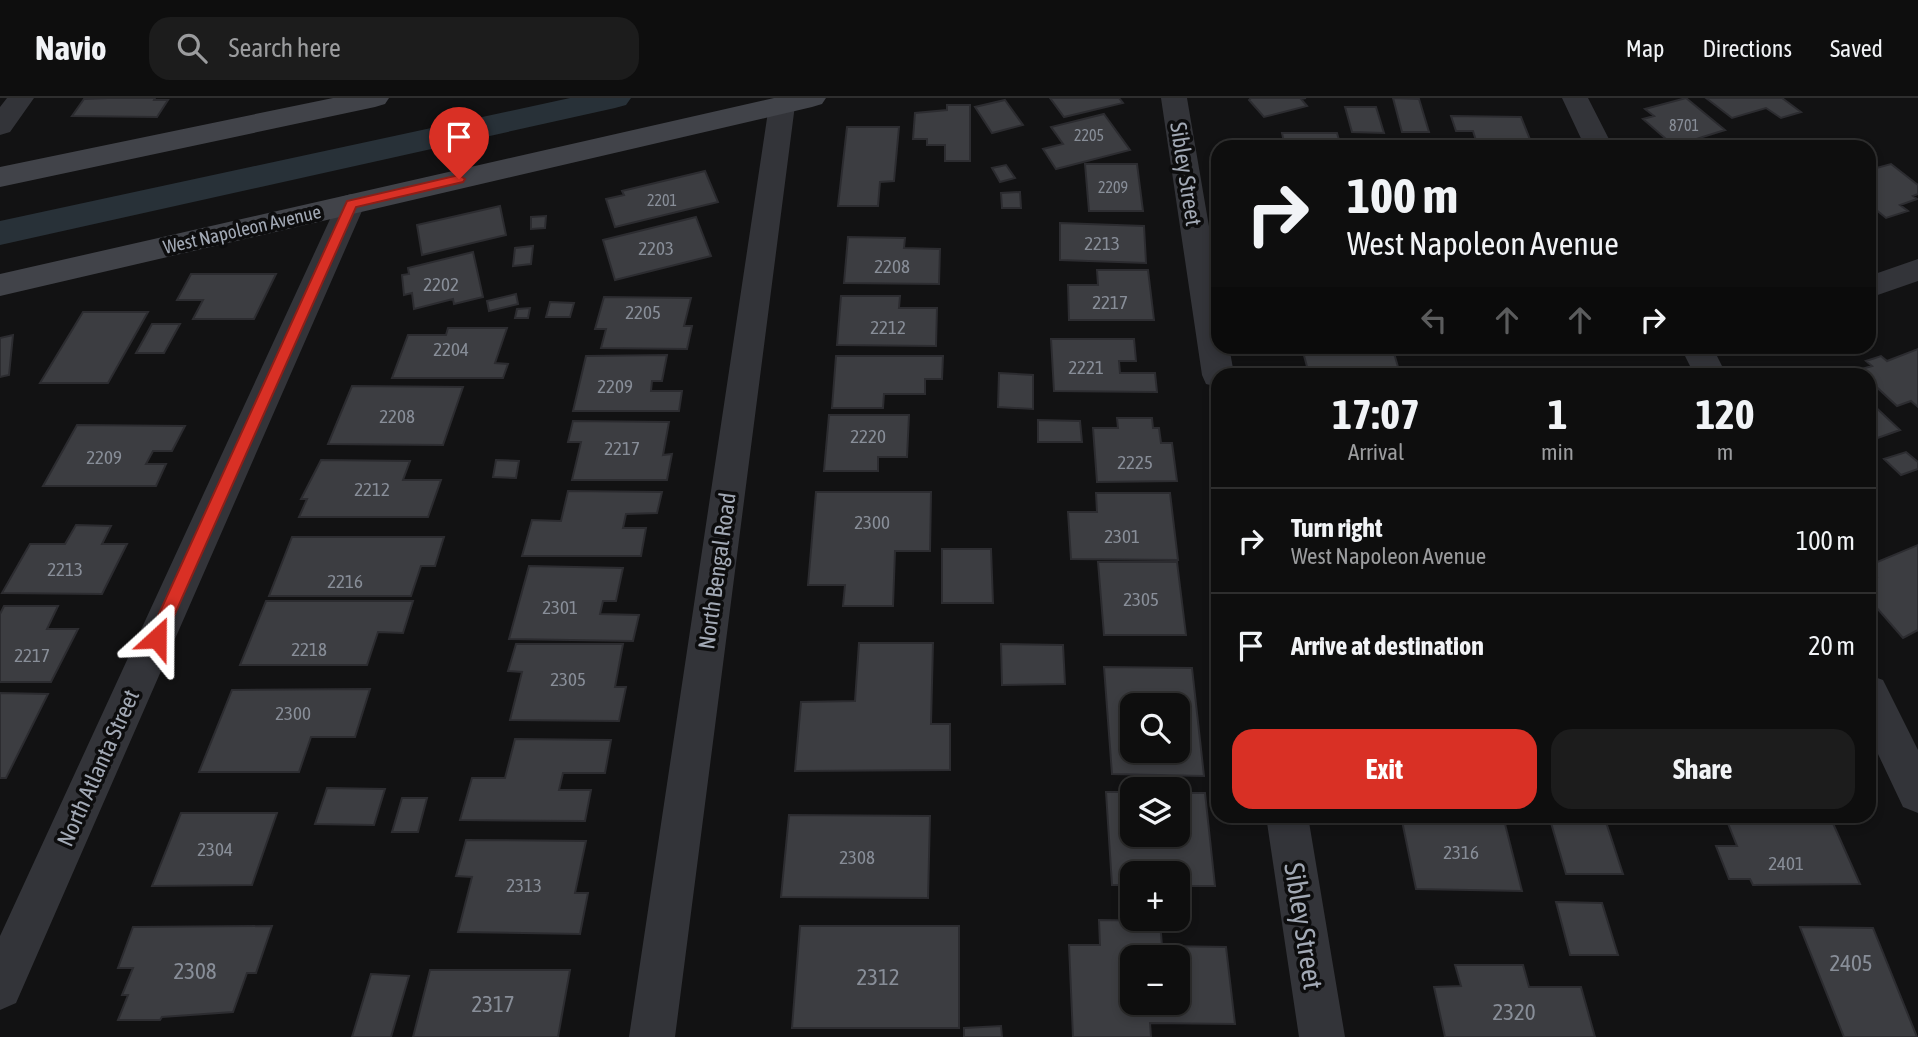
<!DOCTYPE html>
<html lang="en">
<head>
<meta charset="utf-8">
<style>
	:root { --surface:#0e0e0e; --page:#1c1c1c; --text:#f1f3f6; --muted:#9b9c9e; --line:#2e2e2e; --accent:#d93025 }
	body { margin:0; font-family:"Asap Condensed",sans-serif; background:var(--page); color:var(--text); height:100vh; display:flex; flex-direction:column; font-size:26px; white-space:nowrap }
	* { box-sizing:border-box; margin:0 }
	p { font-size:23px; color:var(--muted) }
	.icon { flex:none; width:38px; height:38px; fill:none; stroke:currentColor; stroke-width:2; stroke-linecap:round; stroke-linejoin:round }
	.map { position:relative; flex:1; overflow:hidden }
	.side { position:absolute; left:1211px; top:270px; width:665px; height:455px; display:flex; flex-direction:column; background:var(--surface); border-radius:21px; box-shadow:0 4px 10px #0003,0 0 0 2px var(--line) }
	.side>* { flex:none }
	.hud { position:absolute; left:1211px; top:42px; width:665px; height:214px; border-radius:21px; box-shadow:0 4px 10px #0003,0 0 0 2px var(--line); background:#0e0e0e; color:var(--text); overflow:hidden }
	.fabs { position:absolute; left:1120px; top:595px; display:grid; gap:14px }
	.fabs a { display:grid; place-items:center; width:70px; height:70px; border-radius:14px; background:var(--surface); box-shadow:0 4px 10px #0003,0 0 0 2px var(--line); font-size:35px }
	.pin { position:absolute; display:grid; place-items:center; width:60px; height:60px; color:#fff; margin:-72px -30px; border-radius:50% 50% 50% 0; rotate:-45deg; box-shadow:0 0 7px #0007 }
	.pin .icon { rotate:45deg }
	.me { position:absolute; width:77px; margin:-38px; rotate:24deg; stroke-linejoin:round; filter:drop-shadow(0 0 5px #0008) }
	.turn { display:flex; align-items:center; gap:24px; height:147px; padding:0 21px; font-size:32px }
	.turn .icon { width:91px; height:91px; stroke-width:2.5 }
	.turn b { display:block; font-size:49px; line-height:60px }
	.lanes { display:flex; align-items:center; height:66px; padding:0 21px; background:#0003; justify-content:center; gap:35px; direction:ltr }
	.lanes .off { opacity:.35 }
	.eta { display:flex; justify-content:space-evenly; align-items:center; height:119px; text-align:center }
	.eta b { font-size:42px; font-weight:700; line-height:49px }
	.button { display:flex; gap:14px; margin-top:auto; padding:14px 21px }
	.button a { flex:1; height:80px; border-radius:21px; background:var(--accent); color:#fff; font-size:28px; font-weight:700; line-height:80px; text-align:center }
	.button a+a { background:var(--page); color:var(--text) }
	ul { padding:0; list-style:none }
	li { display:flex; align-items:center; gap:21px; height:105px; padding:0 21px; border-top:2px solid var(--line) }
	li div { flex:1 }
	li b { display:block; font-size:26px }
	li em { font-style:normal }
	header { display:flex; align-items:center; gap:42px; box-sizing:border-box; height:98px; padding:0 35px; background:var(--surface); border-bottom:2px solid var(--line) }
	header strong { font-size:33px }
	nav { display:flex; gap:38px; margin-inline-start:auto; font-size:24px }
	.search { width:490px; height:63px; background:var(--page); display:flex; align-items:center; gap:18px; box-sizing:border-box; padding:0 24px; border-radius:21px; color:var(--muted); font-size:26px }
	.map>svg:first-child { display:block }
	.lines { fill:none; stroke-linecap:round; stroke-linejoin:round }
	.canal { fill:#283138; fill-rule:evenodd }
	.building { fill:#3c3d41; stroke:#2c2c30; stroke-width:2; fill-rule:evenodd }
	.street { fill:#333439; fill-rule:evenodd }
	.secondary { fill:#414349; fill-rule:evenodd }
	.route { fill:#d93025; stroke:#8d1f18; stroke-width:2 }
	.labels { text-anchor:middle; stroke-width:7; stroke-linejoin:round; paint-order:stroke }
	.far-number-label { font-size:16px; fill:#888e98 }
	.far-street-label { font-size:19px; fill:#a2a9b5; stroke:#0d0d0e }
	.number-label { font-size:19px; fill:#888e98 }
	.street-label { font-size:23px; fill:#a2a9b5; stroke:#0d0d0e }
	.near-number-label { font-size:23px; fill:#888e98 }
	.near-street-label { font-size:28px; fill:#a2a9b5; stroke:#0d0d0e }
</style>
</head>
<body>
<header>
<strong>Navio</strong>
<div class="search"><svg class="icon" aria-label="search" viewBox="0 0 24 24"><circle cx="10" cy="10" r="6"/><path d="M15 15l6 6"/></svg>Search here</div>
<nav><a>Map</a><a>Directions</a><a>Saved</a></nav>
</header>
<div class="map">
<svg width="1918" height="939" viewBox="0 0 1918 939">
	<rect width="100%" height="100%" fill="#121213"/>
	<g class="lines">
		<path class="canal" d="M 570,0 L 631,0 L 626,7 L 615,10 L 0,147 L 0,123 Z"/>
	</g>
	<path class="building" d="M 108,0 L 155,0 L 154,2 L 168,2 L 157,19 L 72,18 L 84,1 Z
		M 1050,0 L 1119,0 L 1123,5 L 1064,19 Z
		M 1251,0 L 1306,0 L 1301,1 L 1307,8 L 1264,19 L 1249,2 Z
		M 1393,0 L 1419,1 L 1429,34 L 1402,34 Z
		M 1686,0 L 1725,32 L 1674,48 L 1643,21 L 1654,18 L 1645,11 Z
		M 1706,0 L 1782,0 L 1801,14 L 1781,20 L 1766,10 L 1732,20 Z
		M 1005,2 L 1023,27 L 992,35 L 975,9 Z
		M 947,7 L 970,7 L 970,63 L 945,63 L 945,47 L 927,47 L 927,41 L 913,41 L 915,15 L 947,12 Z
		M 1345,9 L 1376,9 L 1384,35 L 1352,34 Z
		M 1104,16 L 1130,52 L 1056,71 L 1043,51 L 1063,46 L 1051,29 Z
		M 1451,18 L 1521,19 L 1533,49 L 1478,49 L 1473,33 L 1456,33 Z
		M 847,29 L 899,29 L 894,83 L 880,84 L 878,108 L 838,108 Z
		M 1282,35 L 1337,35 L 1341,49 L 1285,49 Z
		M 1085,66 L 1137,66 L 1143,113 L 1089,113 Z
		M 1891,66 L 1918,87 L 1918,96 L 1913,98 L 1917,101 L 1900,107 L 1908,113 L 1886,120 L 1869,106 L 1869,72 Z
		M 1006,67 L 1015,80 L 1000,84 L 992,70 Z
		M 705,73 L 718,104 L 615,129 L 606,101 L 624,97 L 622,93 Z
		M 1020,94 L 1021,110 L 1002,110 L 1001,95 Z
		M 500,108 L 506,137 L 422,157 L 417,127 Z
		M 546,118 L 545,130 L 531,131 L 531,119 Z
		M 696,119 L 711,158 L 615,182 L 603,142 Z
		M 1060,125 L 1144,128 L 1146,165 L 1060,162 Z
		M 848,139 L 905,140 L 904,150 L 940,151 L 939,186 L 844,185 Z
		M 533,148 L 531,166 L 513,168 L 515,150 Z
		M 473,154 L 483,199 L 454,206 L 453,201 L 414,211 L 412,195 L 404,197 L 402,177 L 409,176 L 408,170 Z
		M 1097,172 L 1148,172 L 1154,222 L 1069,222 L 1068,187 L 1098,187 Z
		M 191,176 L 276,176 L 254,221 L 193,221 L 203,202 L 177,202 Z
		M 516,196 L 518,206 L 489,213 L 487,203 Z
		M 841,198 L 900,198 L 899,210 L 937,210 L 936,248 L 837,247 Z
		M 604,199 L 691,200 L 684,228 L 692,228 L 687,251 L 601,250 L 606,231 L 595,231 Z
		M 550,204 L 574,205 L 570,219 L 546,219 Z
		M 530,210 L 528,220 L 515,220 L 517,211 Z
		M 83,214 L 148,214 L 108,285 L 40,285 Z
		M 152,226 L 180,226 L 164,255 L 136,255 Z
		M 448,230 L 507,230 L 495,265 L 508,266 L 503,280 L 392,280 L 408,237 L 446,237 Z
		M 13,237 L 9,277 L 0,279 L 0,240 Z
		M 1051,241 L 1134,241 L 1136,263 L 1119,263 L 1120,275 L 1155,275 L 1157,294 L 1054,293 Z
		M 1296,248 L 1392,248 L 1400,276 L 1309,276 L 1303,254 L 1297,253 Z
		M 1468,248 L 1491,248 L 1494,256 L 1471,257 Z
		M 1509,248 L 1618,248 L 1622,257 L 1512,257 Z
		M 1918,251 L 1918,309 L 1911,303 L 1897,308 L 1869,282 L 1869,276 L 1858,272 L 1872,268 L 1866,263 L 1881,258 L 1887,263 Z
		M 667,257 L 662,283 L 652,283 L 651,293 L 682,293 L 679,313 L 573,313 L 586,258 Z
		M 836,258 L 943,258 L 942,281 L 925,281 L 925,296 L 884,296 L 883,310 L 832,310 Z
		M 1562,269 L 1631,269 L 1634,276 L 1565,276 Z
		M 999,275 L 1033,277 L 1033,311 L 998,309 Z
		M 352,288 L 463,289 L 443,347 L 328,346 Z
		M 1869,303 L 1900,332 L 1869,343 Z
		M 829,317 L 909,317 L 907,359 L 878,359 L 878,373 L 824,373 Z
		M 1117,320 L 1152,320 L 1153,330 L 1159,330 L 1161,345 L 1172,345 L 1177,383 L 1097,384 L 1093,330 L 1118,330 Z
		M 1038,322 L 1080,323 L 1082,344 L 1038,344 Z
		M 573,323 L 669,324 L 663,357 L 672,356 L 667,382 L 572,382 L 581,344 L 568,344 Z
		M 77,327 L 185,328 L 172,353 L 153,353 L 146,366 L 166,366 L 156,388 L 43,388 Z
		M 1906,354 L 1918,364 L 1918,371 L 1901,377 L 1884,361 Z
		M 321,362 L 410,363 L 403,382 L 441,382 L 428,419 L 299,419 L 307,401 L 301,401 Z
		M 496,362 L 519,363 L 516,380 L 493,379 Z
		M 568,393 L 662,394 L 657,415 L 626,416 L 623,430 L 646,430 L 641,458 L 522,458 L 532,422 L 561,423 Z
		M 816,394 L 931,394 L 930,453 L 895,453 L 893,508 L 843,508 L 845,487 L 808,487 Z
		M 1096,395 L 1170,395 L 1178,462 L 1071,461 L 1068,414 L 1097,414 Z
		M 76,427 L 111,428 L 102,446 L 127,446 L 102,496 L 2,495 L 30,446 L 65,446 Z
		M 292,439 L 444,439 L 435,468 L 421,468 L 411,498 L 269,498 Z
		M 1918,447 L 1918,532 L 1903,540 L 1869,501 L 1869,483 L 1877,479 L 1870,467 Z
		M 942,451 L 991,451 L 993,505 L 942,505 Z
		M 1098,464 L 1177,464 L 1186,537 L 1104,537 Z
		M 529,468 L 623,470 L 616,503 L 603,503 L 600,516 L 639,517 L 633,543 L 509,541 Z
		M 266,503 L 413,503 L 403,535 L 378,534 L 367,567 L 240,567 Z
		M 4,508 L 58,508 L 47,531 L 78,531 L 51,584 L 0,584 L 0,516 Z
		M 859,545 L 933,545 L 931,626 L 950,626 L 950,672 L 795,673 L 801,604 L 855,603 Z
		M 516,546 L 623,546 L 615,589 L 626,589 L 619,623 L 510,622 L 522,574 L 508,573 Z
		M 1001,546 L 1063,547 L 1065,586 L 1002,587 Z
		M 1104,569 L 1192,570 L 1204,678 L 1112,676 ZM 1132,607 L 1178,607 L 1178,653 L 1132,653 Z
		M 370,591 L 355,639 L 311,639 L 299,674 L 199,674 L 232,592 Z
		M 0,595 L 48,596 L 6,680 L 0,680 Z
		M 515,641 L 611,642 L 605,675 L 563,675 L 559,692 L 591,692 L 585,723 L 460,722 L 472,680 L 505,680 Z
		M 327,690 L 385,691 L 374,727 L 315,726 Z
		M 1106,694 L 1132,694 L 1132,737 L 1178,737 L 1178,695 L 1205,695 L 1215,788 L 1178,788 L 1178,775 L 1132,775 L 1132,787 L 1112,787 Z
		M 402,700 L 427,700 L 418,734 L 392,734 Z
		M 181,715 L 277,715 L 252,787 L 152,788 Z
		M 789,717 L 930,718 L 928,800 L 781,799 Z
		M 1401,718 L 1503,718 L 1522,793 L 1416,791 Z
		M 1549,718 L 1604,718 L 1623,776 L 1566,776 Z
		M 1725,718 L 1770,718 L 1772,723 L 1832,723 L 1860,786 L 1753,787 L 1750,781 L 1729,781 L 1716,748 L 1737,748 Z
		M 466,742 L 586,743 L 575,795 L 588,795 L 580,836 L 458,834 L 472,779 L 456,778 Z
		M 1556,804 L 1602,805 L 1618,857 L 1570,857 Z
		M 1099,822 L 1160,823 L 1162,848 L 1226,849 L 1235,926 L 1150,925 L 1151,939 L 1073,939 L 1069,847 L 1100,847 ZM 1132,859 L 1178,859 L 1178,905 L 1132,905 Z
		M 272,828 L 256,875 L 247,875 L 233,914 L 162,919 L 160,922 L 118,922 L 128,897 L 122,897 L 133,870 L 118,870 L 133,829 Z
		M 800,828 L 959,828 L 959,930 L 792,930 Z
		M 1800,829 L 1873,830 L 1917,939 L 1844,939 Z
		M 1455,867 L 1523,867 L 1529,889 L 1581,889 L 1595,939 L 1445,939 L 1434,889 L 1461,888 Z
		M 430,872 L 570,872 L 558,939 L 413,939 Z
		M 371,876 L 409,878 L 391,939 L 352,939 Z
		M 1001,928 L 1002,939 L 964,939 L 964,930 Z"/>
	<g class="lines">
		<path class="street" d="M 7,0 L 34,0 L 10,34 L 0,37 L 0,9 Z
			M 787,0 L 795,7 L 675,939 L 629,939 L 769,7 L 773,1 Z
			M 1161,0 L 1187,0 L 1218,181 L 1218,248 L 1229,248 L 1234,276 L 1218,276 L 1218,289 L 1206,286 L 1202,277 Z
			M 1562,0 L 1588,0 L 1613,49 L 1585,49 Z
			M 351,96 L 361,99 L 365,106 L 16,905 L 0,912 L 0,838 L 337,106 L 341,99 Z
			M 1918,161 L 1918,183 L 1869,200 L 1869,178 Z
			M 1680,248 L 1712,248 L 1726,276 L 1694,276 Z
			M 1869,577 L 1883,582 L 1918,652 L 1918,715 L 1903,709 L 1869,637 Z
			M 1266,718 L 1308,718 L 1345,939 L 1299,939 Z"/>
		<path class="secondary" d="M 333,0 L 389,0 L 385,6 L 375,9 L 0,89 L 0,69 Z
			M 774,0 L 826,0 L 822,6 L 812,9 L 0,198 L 0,176 Z"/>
	</g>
	<path class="route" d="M 459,77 L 465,81 L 463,84 L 356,109 L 162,545 L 151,545 L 148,540 L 347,103 Z"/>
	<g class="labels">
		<g class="far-number-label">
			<text x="1684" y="33">8701</text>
			<text x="1089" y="43">2205</text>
			<text x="1113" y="95">2209</text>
			<text x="662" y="108">2201</text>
		</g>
		<g class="far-street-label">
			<text transform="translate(242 131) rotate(-13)" y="7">West Napoleon Avenue</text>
		</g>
		<g class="number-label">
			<text x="1102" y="152">2213</text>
			<text x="656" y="157">2203</text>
			<text x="892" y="175">2208</text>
			<text x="441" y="193">2202</text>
			<text x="1110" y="211">2217</text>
			<text x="643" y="221">2205</text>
			<text x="888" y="236">2212</text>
			<text x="451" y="258">2204</text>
			<text x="1086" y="276">2221</text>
			<text x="615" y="295">2209</text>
			<text x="397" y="325">2208</text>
			<text x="868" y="345">2220</text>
			<text x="622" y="357">2217</text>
			<text x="104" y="366">2209</text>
			<text x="1135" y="371">2225</text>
			<text x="372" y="398">2212</text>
			<text x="872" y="431">2300</text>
			<text x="1122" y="445">2301</text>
			<text x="65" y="478">2213</text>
			<text x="345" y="490">2216</text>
			<text x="1141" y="508">2305</text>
			<text x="560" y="516">2301</text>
			<text x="309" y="558">2218</text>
			<text x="32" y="564">2217</text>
			<text x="568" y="588">2305</text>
			<text x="293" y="622">2300</text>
			<text x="215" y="758">2304</text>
			<text x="1461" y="761">2316</text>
			<text x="857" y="766">2308</text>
			<text x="1786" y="772">2401</text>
			<text x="524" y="794">2313</text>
		</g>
		<g class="street-label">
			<text transform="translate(1186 76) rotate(81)" y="8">Sibley Street</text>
			<text transform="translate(717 473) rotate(-82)" y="8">North Bengal Road</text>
			<text transform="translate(98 670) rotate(-66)" y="8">North Atlanta Street</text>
		</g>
		<g class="near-number-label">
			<text x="1851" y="873">2405</text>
			<text x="195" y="881">2308</text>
			<text x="878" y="887">2312</text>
			<text x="493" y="914">2317</text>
			<text x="1514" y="922">2320</text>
		</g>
		<g class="near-street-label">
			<text transform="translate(1304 828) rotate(81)" y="10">Sibley Street</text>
		</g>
	</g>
</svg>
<div class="fabs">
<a><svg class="icon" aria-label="search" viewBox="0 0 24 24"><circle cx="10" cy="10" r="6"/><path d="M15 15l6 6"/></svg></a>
<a><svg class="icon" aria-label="layers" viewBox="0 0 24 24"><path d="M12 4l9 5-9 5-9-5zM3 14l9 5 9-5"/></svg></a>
<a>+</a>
<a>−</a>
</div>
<div class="pin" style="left:459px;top:81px;background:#d93025"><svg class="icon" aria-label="arrive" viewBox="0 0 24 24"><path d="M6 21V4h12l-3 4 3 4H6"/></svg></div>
<svg class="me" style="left:157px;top:540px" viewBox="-20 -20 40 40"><path d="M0-17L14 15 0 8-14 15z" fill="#d93025" stroke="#fff" stroke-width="4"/></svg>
<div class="hud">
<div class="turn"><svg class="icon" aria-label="right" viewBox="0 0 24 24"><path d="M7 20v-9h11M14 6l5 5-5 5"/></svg><div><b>100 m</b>West Napoleon Avenue</div></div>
<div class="lanes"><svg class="icon off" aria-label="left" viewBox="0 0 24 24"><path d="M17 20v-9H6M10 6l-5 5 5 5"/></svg><svg class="icon off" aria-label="ahead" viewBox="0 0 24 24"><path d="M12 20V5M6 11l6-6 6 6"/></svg><svg class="icon off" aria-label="ahead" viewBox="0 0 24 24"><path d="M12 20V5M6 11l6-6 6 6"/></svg><svg class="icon" aria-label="right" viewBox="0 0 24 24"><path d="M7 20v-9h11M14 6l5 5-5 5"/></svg></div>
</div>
<section class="side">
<div class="eta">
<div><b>17:07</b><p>Arrival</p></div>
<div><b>1</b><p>min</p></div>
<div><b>120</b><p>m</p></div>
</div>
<ul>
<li><svg class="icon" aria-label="right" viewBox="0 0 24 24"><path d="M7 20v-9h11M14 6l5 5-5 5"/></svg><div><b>Turn right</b><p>West Napoleon Avenue</p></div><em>100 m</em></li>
<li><svg class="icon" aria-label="arrive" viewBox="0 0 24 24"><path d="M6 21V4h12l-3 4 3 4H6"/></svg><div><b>Arrive at destination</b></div><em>20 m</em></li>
</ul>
<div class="button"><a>Exit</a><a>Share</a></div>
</section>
</div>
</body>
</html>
